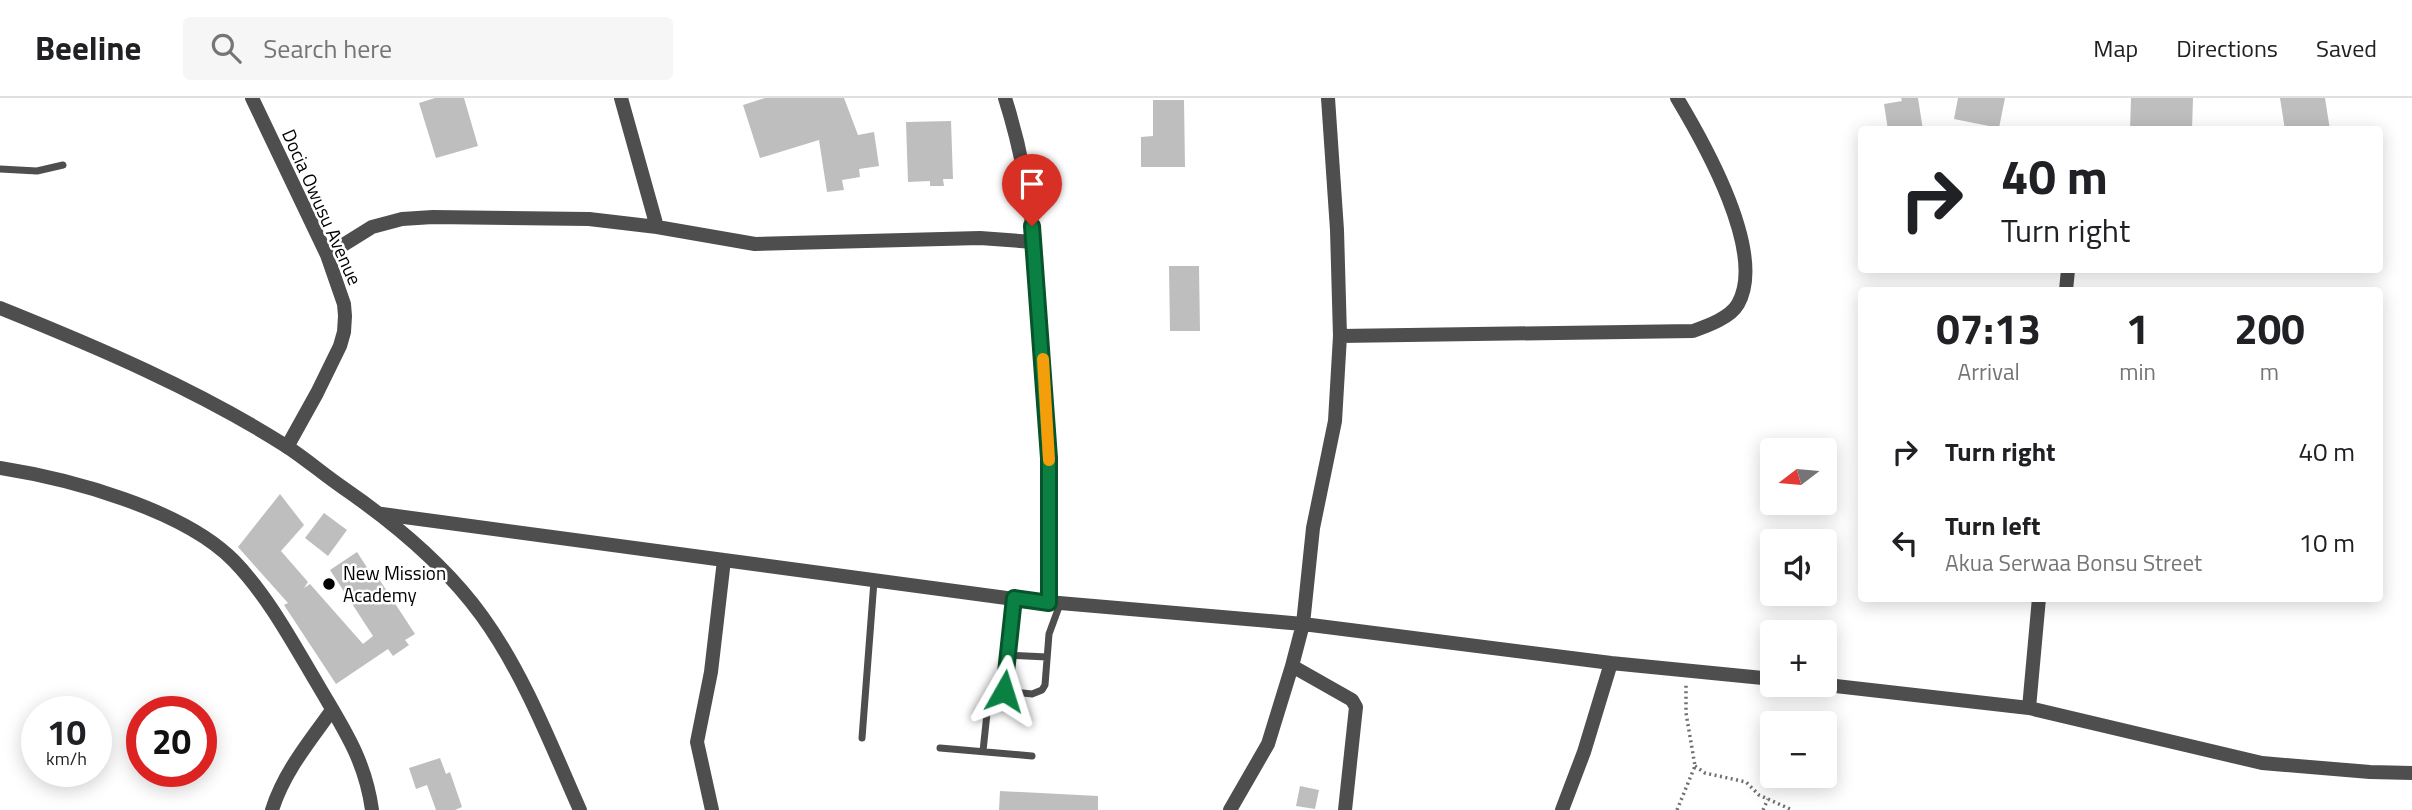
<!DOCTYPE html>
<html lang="en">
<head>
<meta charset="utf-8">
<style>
	:root { --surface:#fff; --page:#f6f6f6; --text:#202124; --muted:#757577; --line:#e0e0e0 }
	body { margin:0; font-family:"Titillium Web",sans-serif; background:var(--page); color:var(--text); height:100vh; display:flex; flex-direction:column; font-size:26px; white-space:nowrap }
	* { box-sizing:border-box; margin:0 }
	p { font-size:23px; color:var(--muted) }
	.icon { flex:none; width:38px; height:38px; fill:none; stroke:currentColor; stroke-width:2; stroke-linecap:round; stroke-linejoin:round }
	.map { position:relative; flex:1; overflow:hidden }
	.drawer { position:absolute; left:1858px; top:189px; width:525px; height:315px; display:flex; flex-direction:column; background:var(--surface); border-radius:7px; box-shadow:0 4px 18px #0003 }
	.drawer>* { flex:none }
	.guide { position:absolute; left:1858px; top:28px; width:525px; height:147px; border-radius:7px; box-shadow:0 4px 18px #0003; background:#fff; color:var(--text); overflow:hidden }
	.needle { width:46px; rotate:254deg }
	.controls { position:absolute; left:1760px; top:340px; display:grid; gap:14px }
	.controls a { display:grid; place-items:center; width:77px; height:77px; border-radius:7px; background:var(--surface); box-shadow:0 4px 18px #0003; font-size:35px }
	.speed { position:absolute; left:21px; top:598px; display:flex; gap:14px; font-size:35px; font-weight:700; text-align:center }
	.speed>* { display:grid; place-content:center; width:91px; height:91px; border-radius:50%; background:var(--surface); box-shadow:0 4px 18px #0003; line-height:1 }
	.speed small { font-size:18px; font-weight:400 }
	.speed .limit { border:10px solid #d22; background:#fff; color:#111 }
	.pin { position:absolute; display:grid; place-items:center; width:60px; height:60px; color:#fff; margin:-72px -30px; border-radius:50% 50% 50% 0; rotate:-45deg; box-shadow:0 0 7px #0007 }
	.pin .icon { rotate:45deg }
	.me { position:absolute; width:77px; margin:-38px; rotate:6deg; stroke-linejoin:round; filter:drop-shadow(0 0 5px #0008) }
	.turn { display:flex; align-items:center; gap:24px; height:147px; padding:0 28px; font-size:32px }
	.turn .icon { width:91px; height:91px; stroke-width:2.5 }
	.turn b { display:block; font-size:49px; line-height:60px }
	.eta { display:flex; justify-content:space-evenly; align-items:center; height:119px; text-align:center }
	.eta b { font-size:42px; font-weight:700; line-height:49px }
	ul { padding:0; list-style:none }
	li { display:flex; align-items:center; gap:21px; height:91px; padding:0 28px }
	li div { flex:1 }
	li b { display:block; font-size:26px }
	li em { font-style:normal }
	header { display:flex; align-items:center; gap:42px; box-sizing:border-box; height:98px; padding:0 35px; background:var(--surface); border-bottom:2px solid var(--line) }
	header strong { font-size:33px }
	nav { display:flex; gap:38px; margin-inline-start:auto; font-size:24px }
	.search { width:490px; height:63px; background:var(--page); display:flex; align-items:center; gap:18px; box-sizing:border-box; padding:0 24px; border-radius:7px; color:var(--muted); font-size:26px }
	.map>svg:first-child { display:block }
	.building { fill:#bebebe }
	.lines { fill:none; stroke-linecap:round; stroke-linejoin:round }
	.path { stroke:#707070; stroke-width:3.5; stroke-dasharray:2 3.5; stroke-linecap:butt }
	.service { stroke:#4e4e4e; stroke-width:7 }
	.minor { stroke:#4e4e4e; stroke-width:14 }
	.tertiary { stroke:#4e4e4e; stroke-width:14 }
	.route-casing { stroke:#07532c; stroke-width:18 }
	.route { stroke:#0b8043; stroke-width:12 }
	.slow { stroke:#f59e0b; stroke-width:12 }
	.poi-dot { fill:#000; stroke:#fff; stroke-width:2.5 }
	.labels { text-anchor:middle; stroke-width:5; stroke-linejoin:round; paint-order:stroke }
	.street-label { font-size:19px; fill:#000; stroke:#fff }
	.poi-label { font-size:19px; fill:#000; stroke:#fff; text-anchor:start }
</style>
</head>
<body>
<header>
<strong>Beeline</strong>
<div class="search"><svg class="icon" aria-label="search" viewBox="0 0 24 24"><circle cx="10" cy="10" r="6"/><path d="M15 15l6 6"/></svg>Search here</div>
<nav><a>Map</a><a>Directions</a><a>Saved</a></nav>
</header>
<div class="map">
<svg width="2412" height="712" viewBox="0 0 2412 712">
	<rect width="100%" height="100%" fill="#fff"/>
	<path class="building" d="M 435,0 L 464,0 L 478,48 L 436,60 L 419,5 Z
		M 765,0 L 844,0 L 858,37 L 874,34 L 879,68 L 859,71 L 860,79 L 842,82 L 844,92 L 827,94 L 819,42 L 760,60 L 743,7 Z
		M 1901,0 L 1918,0 L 1923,32 L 1888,32 L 1884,6 L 1902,3 Z
		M 1958,0 L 2005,0 L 1999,30 L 1954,21 Z
		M 2131,0 L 2193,0 L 2192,32 L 2130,32 Z
		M 2280,0 L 2325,0 L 2330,32 L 2285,32 Z
		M 1153,2 L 1184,2 L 1185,69 L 1141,69 L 1141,39 L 1153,38 Z
		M 951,23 L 953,81 L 943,81 L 944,88 L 930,88 L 930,83 L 908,84 L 906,24 Z
		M 1169,168 L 1199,168 L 1200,233 L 1170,233 Z
		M 280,396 L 304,427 L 281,453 L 308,484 L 304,490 L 310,486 L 363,546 L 373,538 L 330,472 L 357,454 L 372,477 L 375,475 L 415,536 L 405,542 L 409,547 L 393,558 L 388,551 L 336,586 L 284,507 L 288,505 L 238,449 Z
		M 324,415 L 347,432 L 328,458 L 305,440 Z
		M 440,660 L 446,676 L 450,674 L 462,709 L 455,712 L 436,712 L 427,687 L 416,691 L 409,670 Z
		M 1300,688 L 1319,692 L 1315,711 L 1296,708 Z
		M 1000,693 L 1098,698 L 1098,712 L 999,712 Z"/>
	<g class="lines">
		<path class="path" d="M 1695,668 L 1705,675 L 1746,684 L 1759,697 L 1792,712
			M 1677,712 L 1695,668 L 1686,615 L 1686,586
			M 1763,712 L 1768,701"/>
		<path class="service" d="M 0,71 L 37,73 L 63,67
			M 1008,557 L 1047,559
			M 1004,593 L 1014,501
			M 862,640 L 874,483
			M 940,650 L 1032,658
			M 983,653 L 988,606 L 995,597 L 1004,593 L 1032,596 L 1042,592 L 1045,587 L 1049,536 L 1060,506"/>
		<path class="minor" d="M 252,0 L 327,157 L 344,206 L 345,218 L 344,234 L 340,248 L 317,295 L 287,349
			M 621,0 L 657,129
			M 1005,0 C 1020,47 1029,95 1034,144 L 1049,360 L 1049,505
			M 327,157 L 372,129 L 402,121 L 433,119 L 589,121 L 657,129 L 755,146 L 980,140 L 1034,144
			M 2066,192 L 2068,172
			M 1340,238 L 1693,233 C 1707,228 1730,220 1738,206 C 1767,155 1704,45 1677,0
			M 0,370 C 70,381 183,411 234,463 C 268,498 293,545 318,587 C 343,630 365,661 372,712
			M 382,416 L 1014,501 L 1303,526 L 1611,565 L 1773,581
			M 1292,568 L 1352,602 L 1356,609 L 1345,712
			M 1818,586 L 2029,610 L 2262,665 L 2370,674 L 2412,675
			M 2029,610 L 2039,500
			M 272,712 C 284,674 309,644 332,612
			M 712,712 L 697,644 L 711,574 L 724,462
			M 1230,712 L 1268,646 L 1292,568 L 1303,526 L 1313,430 L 1335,323 L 1340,238 L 1337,132 L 1328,0
			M 1562,712 L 1584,654 L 1611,565"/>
		<path class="tertiary" d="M 0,210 C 97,249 198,292 286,348 C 306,361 323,376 342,389 C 393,424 445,467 482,518 C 524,576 551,647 580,712"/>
	</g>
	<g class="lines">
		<defs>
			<path id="route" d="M 1004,593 L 1014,500 L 1049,505 L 1049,360 L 1032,128"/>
		</defs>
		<use href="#route" class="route-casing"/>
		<use href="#route" class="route"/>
		<path class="slow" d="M 1043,261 L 1049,362"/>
	</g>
	<circle class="poi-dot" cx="329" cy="486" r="7"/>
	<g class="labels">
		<g class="street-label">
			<text transform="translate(322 109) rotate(66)" y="7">Docia Owusu Avenue</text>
		</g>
		<g class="poi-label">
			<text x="343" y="482">New Mission<tspan x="343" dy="22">Academy</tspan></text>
		</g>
	</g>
</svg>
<div class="controls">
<a><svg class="needle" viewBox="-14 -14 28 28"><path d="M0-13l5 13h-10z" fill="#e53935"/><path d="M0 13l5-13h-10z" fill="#757577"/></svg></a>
<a><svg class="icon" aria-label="sound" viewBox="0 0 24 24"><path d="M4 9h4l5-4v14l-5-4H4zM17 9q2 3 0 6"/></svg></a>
<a>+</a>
<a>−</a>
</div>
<div class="speed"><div>10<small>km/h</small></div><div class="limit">20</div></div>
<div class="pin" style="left:1032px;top:128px;background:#d93025"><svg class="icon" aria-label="arrive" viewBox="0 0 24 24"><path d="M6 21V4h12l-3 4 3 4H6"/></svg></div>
<svg class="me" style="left:1004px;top:593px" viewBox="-20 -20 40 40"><path d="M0-17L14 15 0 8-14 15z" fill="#0b8043" stroke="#fff" stroke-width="4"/></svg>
<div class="guide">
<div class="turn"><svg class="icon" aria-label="right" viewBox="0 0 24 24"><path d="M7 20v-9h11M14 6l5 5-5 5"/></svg><div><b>40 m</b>Turn right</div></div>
</div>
<section class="drawer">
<div class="eta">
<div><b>07:13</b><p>Arrival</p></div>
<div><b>1</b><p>min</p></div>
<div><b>200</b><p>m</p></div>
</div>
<ul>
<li><svg class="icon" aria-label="right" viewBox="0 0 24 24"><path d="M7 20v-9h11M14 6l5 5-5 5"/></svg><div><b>Turn right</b></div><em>40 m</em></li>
<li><svg class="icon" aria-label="left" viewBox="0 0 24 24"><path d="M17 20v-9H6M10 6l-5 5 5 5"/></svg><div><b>Turn left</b><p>Akua Serwaa Bonsu Street</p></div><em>10 m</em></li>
</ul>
</section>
</div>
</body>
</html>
